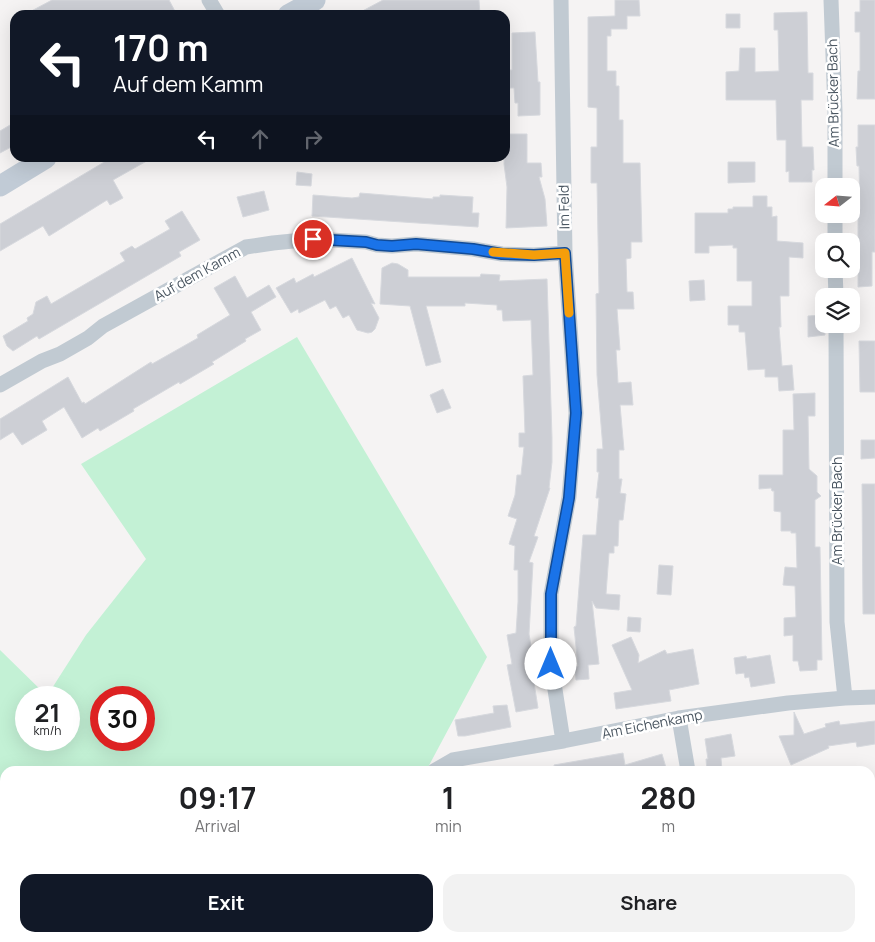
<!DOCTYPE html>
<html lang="en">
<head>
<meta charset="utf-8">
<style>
	:root { --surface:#fff; --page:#f2f2f2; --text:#202124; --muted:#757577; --accent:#111827 }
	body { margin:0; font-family:Manrope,sans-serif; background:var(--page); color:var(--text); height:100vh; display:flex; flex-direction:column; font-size:19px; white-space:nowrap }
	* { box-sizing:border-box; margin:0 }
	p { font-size:16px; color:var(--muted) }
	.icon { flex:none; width:28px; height:28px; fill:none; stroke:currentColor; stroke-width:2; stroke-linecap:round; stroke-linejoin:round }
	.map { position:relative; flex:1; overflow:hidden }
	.side { position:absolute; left:0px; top:766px; width:875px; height:176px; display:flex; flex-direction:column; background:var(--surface); border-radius:15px 15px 0 0; box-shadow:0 5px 20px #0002 }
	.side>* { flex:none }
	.hud { position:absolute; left:10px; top:10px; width:500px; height:152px; border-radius:15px; box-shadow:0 5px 20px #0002; background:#111827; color:#fff; overflow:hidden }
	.needle { width:32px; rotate:253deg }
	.tools { position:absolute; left:815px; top:178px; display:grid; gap:10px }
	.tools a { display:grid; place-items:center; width:45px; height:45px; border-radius:10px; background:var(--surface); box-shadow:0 5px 20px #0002; font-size:25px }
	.speed { position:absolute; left:15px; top:686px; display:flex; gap:10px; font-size:25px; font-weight:700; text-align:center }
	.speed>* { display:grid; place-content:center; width:65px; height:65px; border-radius:50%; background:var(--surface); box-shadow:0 5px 20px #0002; line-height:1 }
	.speed small { font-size:12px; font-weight:400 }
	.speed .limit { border:8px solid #d22; background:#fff; color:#111 }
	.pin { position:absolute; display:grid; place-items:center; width:42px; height:42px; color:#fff; margin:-21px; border:2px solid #fff; border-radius:50%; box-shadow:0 1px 5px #0007 }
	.me { position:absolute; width:55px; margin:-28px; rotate:0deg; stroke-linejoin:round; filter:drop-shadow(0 0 4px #0008) }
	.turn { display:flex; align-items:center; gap:18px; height:105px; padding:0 20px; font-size:22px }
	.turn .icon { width:65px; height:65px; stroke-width:2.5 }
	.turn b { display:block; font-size:35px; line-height:42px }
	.lanes { display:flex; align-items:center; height:48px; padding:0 20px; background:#0003; justify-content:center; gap:25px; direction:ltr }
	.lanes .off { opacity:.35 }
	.eta { display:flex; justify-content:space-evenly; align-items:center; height:85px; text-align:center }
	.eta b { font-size:30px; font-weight:700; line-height:35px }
	.primary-button { display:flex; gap:10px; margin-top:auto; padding:10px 20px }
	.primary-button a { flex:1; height:58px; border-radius:15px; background:var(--accent); color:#fff; font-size:20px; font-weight:700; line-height:58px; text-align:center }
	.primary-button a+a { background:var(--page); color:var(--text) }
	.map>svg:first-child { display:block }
	.green { fill:#c3f1d5; fill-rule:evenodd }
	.building { fill:#cdcfd5; stroke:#d7d9de }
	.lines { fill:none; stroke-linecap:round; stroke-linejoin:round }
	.street { stroke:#c1cad2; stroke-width:15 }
	.secondary { stroke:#c1cbd6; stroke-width:21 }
	.route-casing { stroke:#114b97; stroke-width:12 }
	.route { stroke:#1a73e8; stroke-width:9 }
	.slow { stroke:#f59e0b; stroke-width:9 }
	.labels { text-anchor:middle; stroke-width:5; stroke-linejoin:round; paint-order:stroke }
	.street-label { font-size:14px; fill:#4a5661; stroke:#fff }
</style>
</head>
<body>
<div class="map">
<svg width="875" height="942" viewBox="0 0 875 942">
	<rect width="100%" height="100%" fill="#f5f3f3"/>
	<path class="green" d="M 297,337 L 487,657 L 426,771 L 5,771 L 5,837 L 0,833 L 0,650 L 47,696 L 86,635 L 146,559 L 81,464 ZM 26,698 L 69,698 L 69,740 L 26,740 ZM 101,698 L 144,698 L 144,740 L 101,740 Z
		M 0,844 L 5,849 L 5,938 L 62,938 L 64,942 L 0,942 Z
		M 69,938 L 404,938 L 406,942 L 71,942 Z"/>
	<path class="building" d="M 52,0 L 169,0 L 177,15 L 24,15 Z
		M 383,0 L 479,0 L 480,15 L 355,15 Z
		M 615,0 L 639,0 L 640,16 L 627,16 L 627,29 L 611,29 L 611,36 L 607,36 L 607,71 L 616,71 L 616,86 L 619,86 L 619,120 L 623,120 L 623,163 L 640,163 L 642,242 L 631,242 L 631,258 L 626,259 L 627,292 L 633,292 L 634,309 L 617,309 L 620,350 L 616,350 L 618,383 L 631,382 L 633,405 L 620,405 L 624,450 L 619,450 L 619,479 L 622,479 L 620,493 L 626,494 L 623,520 L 619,520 L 618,546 L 614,546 L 614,553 L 609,553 L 606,594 L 620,595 L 619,610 L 596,608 L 592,601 L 599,664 L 588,665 L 589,679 L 576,680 L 575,667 L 578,666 L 574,627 L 576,626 L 583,535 L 596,535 L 599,498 L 596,498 L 599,472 L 597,472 L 597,449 L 603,449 L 597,375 L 596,294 L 599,293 L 597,183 L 591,183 L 591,147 L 597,147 L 597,108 L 588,107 L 588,17 L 615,16 Z
		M 860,0 L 875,0 L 875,99 L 857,99 L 858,71 L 860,71 L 860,32 L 855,32 L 855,12 L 860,12 Z
		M 807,12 L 808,73 L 813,73 L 813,100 L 801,100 L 802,147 L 813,147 L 814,170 L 812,170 L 812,182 L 789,182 L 789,171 L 786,172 L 786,140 L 777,140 L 776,100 L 726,100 L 726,72 L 739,71 L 740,48 L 755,48 L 755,72 L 779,71 L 778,30 L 774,30 L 774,13 Z
		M 726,14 L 740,14 L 740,28 L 726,28 Z
		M 535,32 L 538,82 L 540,82 L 540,115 L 518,116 L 518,103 L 515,103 L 514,88 L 510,88 L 510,70 L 512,70 L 512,33 Z
		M 15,122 L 15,145 L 0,153 L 0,131 Z
		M 858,125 L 875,125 L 875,252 L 872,252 L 872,286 L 858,287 L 858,209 L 860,209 L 859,166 L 857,166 L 856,147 L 858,147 Z
		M 505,134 L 527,134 L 527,163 L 541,163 L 542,177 L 539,177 L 545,199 L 547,226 L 506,228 L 507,187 L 504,164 Z
		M 111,158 L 152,158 L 113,180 L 123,198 L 110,205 L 107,200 L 49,236 L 43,226 L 0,251 L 0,224 Z
		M 728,162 L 755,162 L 755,182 L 728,183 Z
		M 297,172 L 312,174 L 311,186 L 296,185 Z
		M 264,191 L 269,210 L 243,217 L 237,197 Z
		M 360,193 L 433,199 L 433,197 L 440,197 L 440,195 L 473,197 L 472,213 L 479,213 L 478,227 L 312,216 L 313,195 L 352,198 L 359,197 Z
		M 753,196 L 767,196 L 767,207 L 772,207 L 772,217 L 777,216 L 777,241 L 803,243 L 803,258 L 789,257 L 789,296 L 780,296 L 781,327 L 779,327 L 782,366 L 792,365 L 794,390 L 779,391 L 778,377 L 765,377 L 765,369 L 748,370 L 745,332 L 739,332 L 739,325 L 728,325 L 728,306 L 752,306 L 752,281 L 737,281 L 737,248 L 733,248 L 733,245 L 709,246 L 709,253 L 695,253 L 695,213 L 728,213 L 728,209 L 733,209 L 733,207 L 753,207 Z
		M 182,211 L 200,240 L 179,252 L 181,256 L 39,339 L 37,336 L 13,351 L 7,346 L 3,336 L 28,321 L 27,318 L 33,314 L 36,302 L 47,296 L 51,304 L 125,261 L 120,253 L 132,246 L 135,249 L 170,229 L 165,221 Z
		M 352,258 L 375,304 L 371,303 L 379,318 L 375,329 L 372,332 L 368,333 L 357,330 L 349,315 L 343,318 L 336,306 L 330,309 L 325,300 L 299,313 L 298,309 L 291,313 L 276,288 L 294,278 L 296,283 L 313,274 L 314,277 Z
		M 392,263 L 398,264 L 408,270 L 408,277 L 480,277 L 481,274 L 500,275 L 499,281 L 547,279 L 552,438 L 552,462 L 549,488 L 550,488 L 534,536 L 538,537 L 529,562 L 533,563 L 529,634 L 535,670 L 532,670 L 538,708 L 516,712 L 507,665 L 512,664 L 507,635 L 516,633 L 518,602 L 518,570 L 514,570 L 515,546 L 509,544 L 517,519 L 508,516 L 515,495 L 517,475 L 521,475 L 524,447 L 519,447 L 519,433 L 525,433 L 523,376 L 533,375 L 531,320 L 503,321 L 502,310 L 497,310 L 497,305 L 465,303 L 465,306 L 426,306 L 441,362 L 426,366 L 410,306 L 380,304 L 382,268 Z
		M 235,276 L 247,298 L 269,285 L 276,297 L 251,312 L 261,330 L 245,339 L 246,341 L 212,362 L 214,364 L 180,384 L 179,382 L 133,409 L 134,411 L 100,431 L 98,428 L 82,438 L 64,407 L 42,421 L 47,430 L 22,445 L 13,432 L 0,440 L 0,419 L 68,377 L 82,403 L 84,402 L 85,404 L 151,362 L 152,364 L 198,338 L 197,335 L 230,315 L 214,288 Z
		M 704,280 L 705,300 L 690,301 L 689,281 Z
		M 824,315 L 825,335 L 808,337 L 808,316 Z
		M 859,341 L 875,341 L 875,392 L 860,392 Z
		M 443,389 L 451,408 L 437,413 L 430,395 Z
		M 815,393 L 815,416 L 808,416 L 809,469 L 817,476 L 817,492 L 821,496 L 815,500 L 815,547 L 820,547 L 822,660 L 817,660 L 817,670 L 800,671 L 798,661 L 793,661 L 793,635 L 784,636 L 784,618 L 796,617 L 795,586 L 783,585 L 785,567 L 797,568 L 796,533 L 791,533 L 791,531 L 781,531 L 781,512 L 774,511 L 774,491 L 772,491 L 771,488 L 759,489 L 759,475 L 783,475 L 783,430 L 794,430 L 793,394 Z
		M 861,440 L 875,440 L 875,458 L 861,459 Z
		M 862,484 L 875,484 L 875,614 L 863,614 Z
		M 659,565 L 673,566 L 671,595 L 657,594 Z
		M 628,617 L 641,618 L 640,632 L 627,631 Z
		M 631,637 L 639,655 L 638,663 L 665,650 L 667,654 L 693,649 L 699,684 L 669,690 L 671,701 L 616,709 L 614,693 L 632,690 L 612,645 Z
		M 770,655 L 775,683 L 751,687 L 749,677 L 745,678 L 744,673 L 736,674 L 734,658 L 746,656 L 747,659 Z
		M 507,705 L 511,727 L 465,736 L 458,736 L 455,720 L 494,713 L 493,706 Z
		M 794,712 L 804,734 L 826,727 L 825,724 L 839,721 L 840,725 L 875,721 L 875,744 L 857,747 L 856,742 L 828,746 L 829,748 L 791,765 L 779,736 L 794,735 Z
		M 731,734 L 735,756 L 721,758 L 722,771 L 707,771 L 706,759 L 708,759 L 705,739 Z
		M 623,753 L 625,765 L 662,754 L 667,771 L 617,771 L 617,768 L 611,769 L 611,771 L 555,771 L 554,765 Z"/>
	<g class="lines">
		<path class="street" d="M 209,0 L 218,15
			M 561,0 L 565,253 L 576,413 L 569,497 L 551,594 L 551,664 L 563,741
			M 831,0 L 835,111 L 835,186
			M 835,214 L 835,241
			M 835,269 L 836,296
			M 836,324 L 837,622 L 845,698
			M 0,385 L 42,361 L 60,354 L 88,338 L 103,326 L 246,247 L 273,243 L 313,239 L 366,242 L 377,245 L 392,246 L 416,244 L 473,249 L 502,254 L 534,255 L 565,253
			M 679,718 L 688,771
			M 434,771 L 453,760 L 563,741 L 679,718 L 788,703 L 845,698 L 875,697
			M 410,938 L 412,942
			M 701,942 L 711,938"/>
		<path class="secondary" d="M 288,15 L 315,0
			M 0,186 L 46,158"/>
	</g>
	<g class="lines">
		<defs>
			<path id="route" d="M 313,239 L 366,242 L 377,245 L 392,246 L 416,244 L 473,249 L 502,254 L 534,255 L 565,253 L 576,413 L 569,498 L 551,594 L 551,664"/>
		</defs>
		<use href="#route" class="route-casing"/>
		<use href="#route" class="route"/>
		<path class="slow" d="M 493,252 L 534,255 L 565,253 L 569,313"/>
	</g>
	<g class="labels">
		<g class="street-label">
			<text transform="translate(833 93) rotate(-91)" y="5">Am Brücker Bach</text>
			<text transform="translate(564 207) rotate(-91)" y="5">Im Feld</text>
			<text transform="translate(197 274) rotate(-29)" y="5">Auf dem Kamm</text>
			<text transform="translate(837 511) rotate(-90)" y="5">Am Brücker Bach</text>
			<text transform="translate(652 724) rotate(-11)" y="5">Am Eichenkamp</text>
		</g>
	</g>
</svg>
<div class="tools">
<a><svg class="needle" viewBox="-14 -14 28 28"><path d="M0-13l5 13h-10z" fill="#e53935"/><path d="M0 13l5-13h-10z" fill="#757577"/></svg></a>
<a><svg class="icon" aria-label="search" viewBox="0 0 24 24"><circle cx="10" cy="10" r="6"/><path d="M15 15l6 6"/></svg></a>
<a><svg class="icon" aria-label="layers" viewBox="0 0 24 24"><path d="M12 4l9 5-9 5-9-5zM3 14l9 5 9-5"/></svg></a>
</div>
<div class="speed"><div>21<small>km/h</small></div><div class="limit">30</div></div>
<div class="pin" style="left:313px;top:239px;background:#d93025"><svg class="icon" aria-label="arrive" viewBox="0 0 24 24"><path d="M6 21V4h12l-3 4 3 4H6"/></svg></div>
<svg class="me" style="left:551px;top:664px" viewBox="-20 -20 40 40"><circle r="19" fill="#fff"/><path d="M0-13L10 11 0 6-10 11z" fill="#1a73e8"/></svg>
<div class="hud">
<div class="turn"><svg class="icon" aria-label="left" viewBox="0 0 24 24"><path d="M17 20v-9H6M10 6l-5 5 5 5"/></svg><div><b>170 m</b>Auf dem Kamm</div></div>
<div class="lanes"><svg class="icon" aria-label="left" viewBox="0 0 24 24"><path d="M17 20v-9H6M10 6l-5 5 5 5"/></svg><svg class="icon off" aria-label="ahead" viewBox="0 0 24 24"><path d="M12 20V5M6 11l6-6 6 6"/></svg><svg class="icon off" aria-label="right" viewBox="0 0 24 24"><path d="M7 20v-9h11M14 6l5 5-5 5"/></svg></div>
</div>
<section class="side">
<div class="eta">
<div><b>09:17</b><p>Arrival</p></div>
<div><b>1</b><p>min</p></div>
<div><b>280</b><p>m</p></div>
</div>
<div class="primary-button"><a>Exit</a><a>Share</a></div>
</section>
</div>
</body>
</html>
